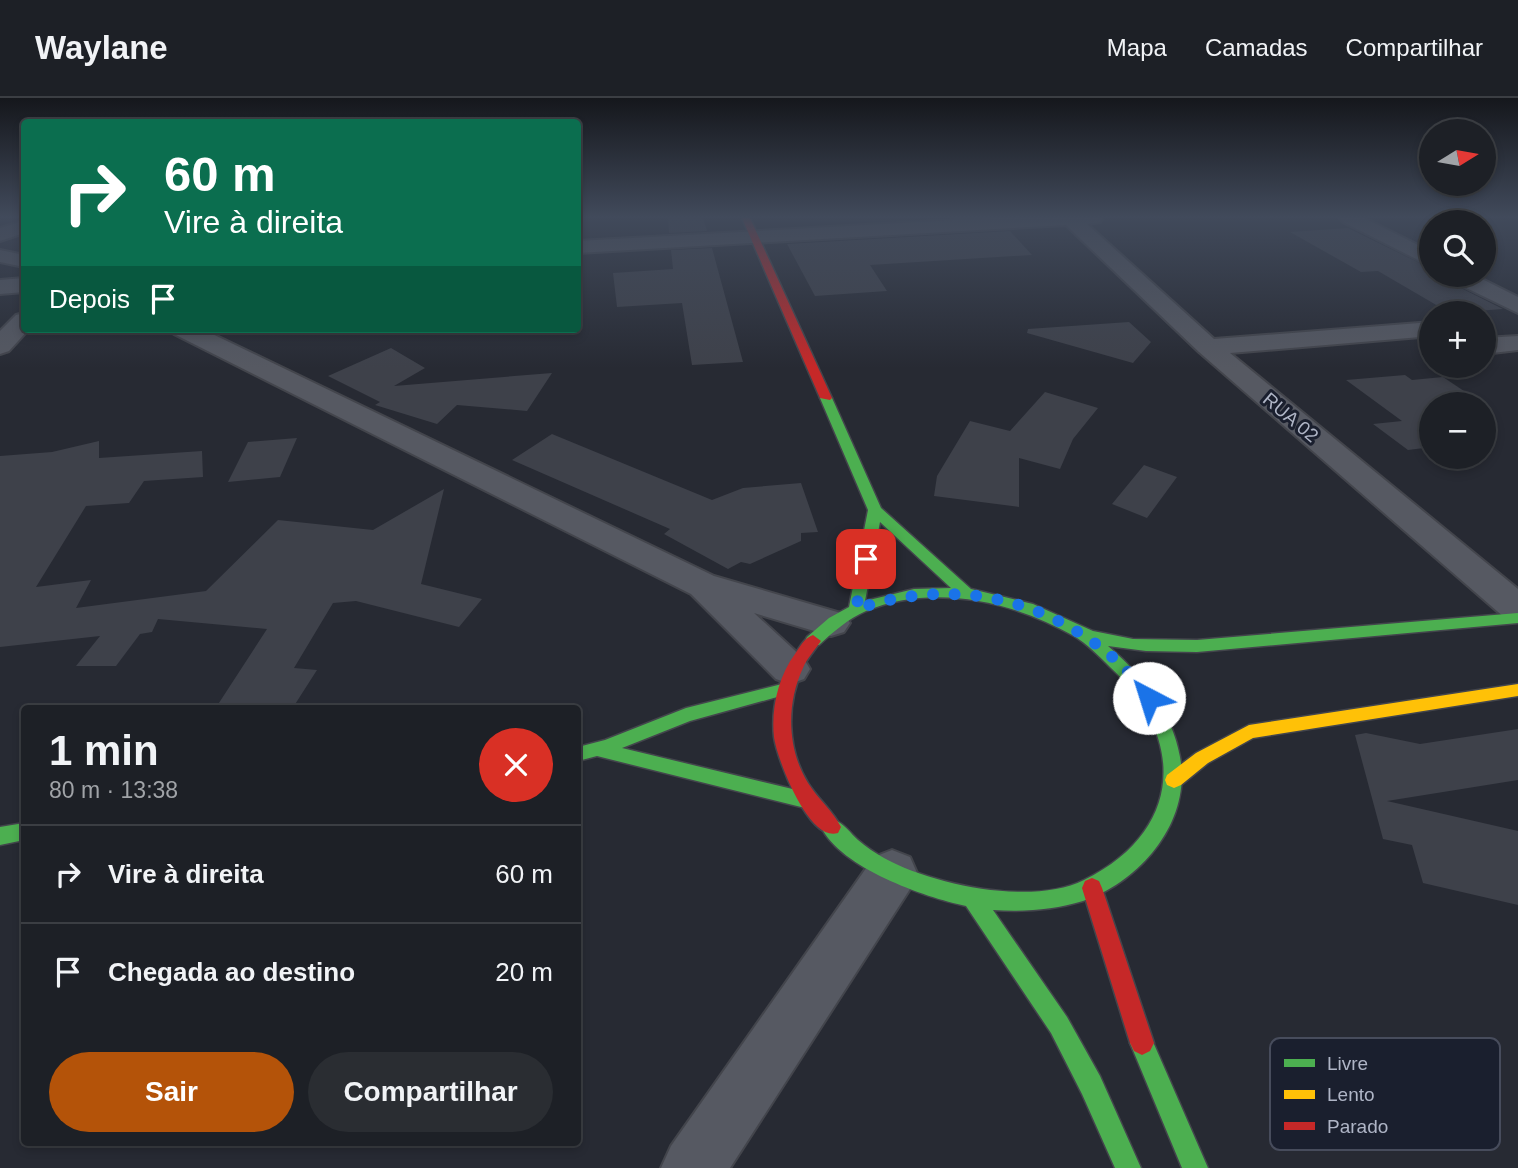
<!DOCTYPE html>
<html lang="pt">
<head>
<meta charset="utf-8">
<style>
	:root { --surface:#1d2026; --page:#2a2d32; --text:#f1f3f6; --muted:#a0a3a7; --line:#3b3e43; --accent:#b45309 }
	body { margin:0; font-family:Helvetica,sans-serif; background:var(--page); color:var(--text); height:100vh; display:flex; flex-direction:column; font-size:26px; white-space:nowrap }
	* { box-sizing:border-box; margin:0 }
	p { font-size:23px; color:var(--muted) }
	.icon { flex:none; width:38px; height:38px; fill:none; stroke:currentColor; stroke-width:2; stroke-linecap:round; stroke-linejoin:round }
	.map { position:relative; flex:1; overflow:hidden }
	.sheet { position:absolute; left:21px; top:607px; width:560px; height:441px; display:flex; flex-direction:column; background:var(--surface); border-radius:7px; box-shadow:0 4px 10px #0003,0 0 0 2px var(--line) }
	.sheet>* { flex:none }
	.hud { position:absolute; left:21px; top:21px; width:560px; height:214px; border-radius:7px; box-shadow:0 4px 10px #0003,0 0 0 2px var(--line); background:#0b6e4f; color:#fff; overflow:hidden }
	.needle { width:46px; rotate:79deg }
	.fabs { position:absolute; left:1419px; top:21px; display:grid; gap:14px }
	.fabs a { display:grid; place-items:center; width:77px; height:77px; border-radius:50%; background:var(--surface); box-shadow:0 4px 10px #0003,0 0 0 2px var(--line); font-size:35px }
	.pin { position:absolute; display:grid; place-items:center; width:60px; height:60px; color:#fff; margin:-30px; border-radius:14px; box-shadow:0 4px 10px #0006 }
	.me { position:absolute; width:77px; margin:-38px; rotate:320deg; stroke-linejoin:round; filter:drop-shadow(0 0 5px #0008) }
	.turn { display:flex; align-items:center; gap:24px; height:147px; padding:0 28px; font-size:32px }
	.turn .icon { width:91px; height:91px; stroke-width:2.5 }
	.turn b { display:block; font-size:49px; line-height:60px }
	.then { display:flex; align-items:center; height:66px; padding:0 28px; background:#0003; gap:14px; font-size:26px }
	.round { display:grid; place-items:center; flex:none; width:74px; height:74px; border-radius:37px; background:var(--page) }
	.overview { display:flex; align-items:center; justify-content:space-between; height:119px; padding:0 28px }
	h1 { font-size:42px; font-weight:600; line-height:52px }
	.cta { display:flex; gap:14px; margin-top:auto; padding:14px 28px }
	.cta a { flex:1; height:80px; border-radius:42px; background:var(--accent); color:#fff; font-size:28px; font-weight:600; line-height:80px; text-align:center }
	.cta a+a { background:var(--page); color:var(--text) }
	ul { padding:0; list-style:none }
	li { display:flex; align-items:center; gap:21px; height:98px; padding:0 28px; border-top:2px solid var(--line) }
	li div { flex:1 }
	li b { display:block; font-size:26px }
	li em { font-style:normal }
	header { display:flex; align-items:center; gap:42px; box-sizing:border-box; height:98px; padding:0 35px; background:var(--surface); border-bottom:2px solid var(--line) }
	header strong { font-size:33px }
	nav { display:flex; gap:38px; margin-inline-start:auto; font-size:24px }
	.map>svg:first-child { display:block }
	.building { fill:#3e414a }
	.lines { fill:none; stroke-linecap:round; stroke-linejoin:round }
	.street-casing { stroke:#43454c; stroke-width:4 }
	.fast-casing { stroke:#43454c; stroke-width:3 }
	.slow-casing { stroke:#43454c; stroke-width:3 }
	.jam-casing { stroke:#43454c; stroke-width:3 }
	.street { fill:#565962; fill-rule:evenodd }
	.fast { fill:#4caf50; fill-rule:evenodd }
	.slow { fill:#ffc107; fill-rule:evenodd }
	.jam { fill:#c62828; fill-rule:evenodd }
	.route { stroke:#1a73e8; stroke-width:12; stroke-dasharray:0 21.6 }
	.labels { text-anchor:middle; stroke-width:6; stroke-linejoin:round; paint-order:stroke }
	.far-street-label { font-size:19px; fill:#afb5c6; stroke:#1a1f2e }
	.key { fill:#1a1f2e; stroke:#474c5c; stroke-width:2 }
	.key-label { font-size:19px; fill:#afb5c6 }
</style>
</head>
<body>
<header>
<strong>Waylane</strong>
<nav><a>Mapa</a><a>Camadas</a><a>Compartilhar</a></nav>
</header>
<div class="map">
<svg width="1518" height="1070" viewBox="0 0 1518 1070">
	<rect width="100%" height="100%" fill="#272a33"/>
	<path class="building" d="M 668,120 L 703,120 L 707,133 L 669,135 Z
		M 1348,130 L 1432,171 L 1432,177 L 1439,177 L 1449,184 L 1503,211 L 1450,215 L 1378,173 L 1361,174 L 1290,134 Z
		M 1010,133 L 1032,157 L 870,167 L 887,193 L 815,198 L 787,146 Z
		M 712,150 L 743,264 L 692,267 L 682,205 L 617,209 L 613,175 L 673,171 L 671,152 Z
		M 1129,224 L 1151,244 L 1133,265 L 1027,235 L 1028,231 Z
		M 391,250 L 425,270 L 394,288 L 552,275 L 527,313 L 457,307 L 437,326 L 375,307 L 380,304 L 328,278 Z
		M 1405,277 L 1412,282 L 1443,279 L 1479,303 L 1432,306 L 1432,349 L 1408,352 L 1373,326 L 1402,323 L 1346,282 Z
		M 1045,294 L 1098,310 L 1073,341 L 1060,371 L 1019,360 L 1019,409 L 934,398 L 937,378 L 970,323 L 1010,333 Z
		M 552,336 L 712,402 L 743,390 L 801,385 L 818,434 L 801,435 L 801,443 L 750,466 L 741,464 L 728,471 L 664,436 L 670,431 L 512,362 Z
		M 297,340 L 280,379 L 228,384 L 248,344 Z
		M 99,343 L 99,360 L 202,353 L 203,379 L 144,383 L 129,405 L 86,408 L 36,489 L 91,482 L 76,510 L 206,493 L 278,422 L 373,432 L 444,391 L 421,486 L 482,501 L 459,529 L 356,503 L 333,505 L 294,570 L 317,572 L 292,611 L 215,611 L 267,531 L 158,521 L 152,534 L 140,536 L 116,568 L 76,568 L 100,538 L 0,549 L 0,358 L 52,354 Z
		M 1144,367 L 1177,379 L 1147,420 L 1112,406 Z
		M 1518,631 L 1518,682 L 1387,703 L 1518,733 L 1518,807 L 1423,785 L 1412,747 L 1383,741 L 1355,637 L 1366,635 L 1420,646 Z"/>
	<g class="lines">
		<defs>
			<path id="street" d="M 992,120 L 1102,120 L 1100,124 L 1087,126 L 1214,241 L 1432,224 L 1432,238 L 1230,255 L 1518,491 L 1518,524 L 1505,520 L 1199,254 L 1066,127 L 578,155 L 578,143 Z
				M 1340,120 L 1364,120 L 1432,154 L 1432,169 L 1343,124 Z
				M 24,123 L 24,135 L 0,143 L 0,130 Z
				M 0,152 L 24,157 L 24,169 L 0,164 Z
				M 1447,177 L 1474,177 L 1518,199 L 1518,215 L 1450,182 Z
				M 24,180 L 24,194 L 0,196 L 0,182 Z
				M 24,215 L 24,231 L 29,231 L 9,253 L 0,256 L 0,233 L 16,217 Z
				M 171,231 L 202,231 L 714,478 L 844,516 L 850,525 L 844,534 L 831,538 L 754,515 L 804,561 L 810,571 L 804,581 L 790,586 L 776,581 L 691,496 L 174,236 Z
				M 1518,238 L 1518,252 L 1484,256 L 1484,240 Z
				M 892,752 L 910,759 L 917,775 L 910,791 L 730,1070 L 661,1070 L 671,1048 L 874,759 Z"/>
			<path id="fast" d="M 826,297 L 832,300 L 881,410 L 971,491 L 1033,506 L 1093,533 L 1133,541 L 1197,542 L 1518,515 L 1518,525 L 1197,554 L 1146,553 L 1108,548 C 1142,577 1172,613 1180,659 C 1192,722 1142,783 1083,803 C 1054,812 1024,814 993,812 L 1067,919 L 1100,978 L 1141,1070 L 1115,1070 L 1082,996 L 1051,935 L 966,808 C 924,799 841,770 821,729 L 824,723 C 829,721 829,720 834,722 C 843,724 851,736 858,742 C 866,749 875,755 884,760 C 933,787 1032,808 1084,782 C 1182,734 1188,641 1110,569 C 1099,558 1086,545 1074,538 C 1012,503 933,485 866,513 C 848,521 833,534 819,547 L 807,547 L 805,543 L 807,539 L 829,520 L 849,509 L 868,412 L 820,300 ZM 880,424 L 951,490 L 914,491 L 865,503 Z
				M 782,586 L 788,588 L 790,592 L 788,596 L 690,623 L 622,650 L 805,694 L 812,696 L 814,702 L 812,708 L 805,710 L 597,658 L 578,663 L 578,649 L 605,642 L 686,610 Z
				M 24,725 L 24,742 L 0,747 L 0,729 Z
				M 1142,933 L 1150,937 L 1208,1070 L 1182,1070 L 1130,945 L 1134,937 Z"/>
			<path id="slow" d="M 1518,586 L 1518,598 L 1253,640 L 1208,665 L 1181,687 L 1174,690 L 1167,687 L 1165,682 L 1167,677 L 1196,655 L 1249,627 Z"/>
			<path id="jam" d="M 742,120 L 750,120 L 832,300 L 830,302 L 820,300 Z
				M 813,537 L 821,543 C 815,552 807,560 803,570 C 786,606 787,651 808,685 C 818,701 833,713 841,729 L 838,735 C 809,745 777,661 774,639 C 771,611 778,579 795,556 C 800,549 804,540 813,537 Z
				M 1092,780 L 1099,783 L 1102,790 L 1154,945 L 1150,953 L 1142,957 L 1134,953 L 1130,945 L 1082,790 L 1085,783 Z"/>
		</defs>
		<use href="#street" class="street-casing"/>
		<use href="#fast" class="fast-casing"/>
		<use href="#slow" class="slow-casing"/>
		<use href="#jam" class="jam-casing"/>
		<use href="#street" class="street"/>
		<use href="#fast" class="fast"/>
		<use href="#slow" class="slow"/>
		<use href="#jam" class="jam"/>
	</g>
	<linearGradient id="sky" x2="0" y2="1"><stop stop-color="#15171c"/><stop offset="0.44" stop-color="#414a5b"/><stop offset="1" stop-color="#414a5b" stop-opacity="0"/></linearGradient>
	<rect width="1518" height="270" fill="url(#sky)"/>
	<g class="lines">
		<path class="route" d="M 866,461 L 856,511 C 951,480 1041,497 1117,563 C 1129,573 1139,588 1149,600"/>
	</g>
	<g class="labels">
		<g class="far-street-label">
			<text transform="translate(1291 319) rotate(40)" y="7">RUA 02</text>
		</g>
	</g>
	<rect x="1270" y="940" width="230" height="112" rx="10" class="key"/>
	<rect x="1284" y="961" width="31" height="8" fill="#4caf50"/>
	<rect x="1284" y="992" width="31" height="9" fill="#ffc107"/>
	<rect x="1284" y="1024" width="31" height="8" fill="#c62828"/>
	<g class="key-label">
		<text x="1327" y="972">Livre</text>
		<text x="1327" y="1003">Lento</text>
		<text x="1327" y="1035">Parado</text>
	</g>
</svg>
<div class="fabs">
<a><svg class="needle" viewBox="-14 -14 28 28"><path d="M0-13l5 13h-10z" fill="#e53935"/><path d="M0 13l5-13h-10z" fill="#a0a3a7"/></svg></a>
<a><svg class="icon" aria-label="search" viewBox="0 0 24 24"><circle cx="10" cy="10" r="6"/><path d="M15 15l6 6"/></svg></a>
<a>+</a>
<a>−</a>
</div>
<div class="pin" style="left:866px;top:461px;background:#d93025"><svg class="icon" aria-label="arrive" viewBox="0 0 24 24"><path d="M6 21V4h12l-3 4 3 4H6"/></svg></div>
<svg class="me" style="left:1149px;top:600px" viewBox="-20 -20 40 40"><circle r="19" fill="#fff"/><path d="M0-13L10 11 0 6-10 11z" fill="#1a73e8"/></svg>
<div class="hud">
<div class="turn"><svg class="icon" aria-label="right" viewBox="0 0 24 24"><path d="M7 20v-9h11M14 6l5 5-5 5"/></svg><div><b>60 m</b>Vire à direita</div></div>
<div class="then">Depois<svg class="icon" aria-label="arrive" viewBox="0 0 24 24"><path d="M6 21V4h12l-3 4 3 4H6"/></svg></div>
</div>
<section class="sheet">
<div class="overview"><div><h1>1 min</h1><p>80 m · 13:38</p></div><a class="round" style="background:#d93025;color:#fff"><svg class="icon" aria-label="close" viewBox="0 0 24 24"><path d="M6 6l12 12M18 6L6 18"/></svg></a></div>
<ul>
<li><svg class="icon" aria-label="right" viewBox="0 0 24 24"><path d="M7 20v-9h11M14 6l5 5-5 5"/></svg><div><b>Vire à direita</b></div><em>60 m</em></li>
<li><svg class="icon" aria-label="arrive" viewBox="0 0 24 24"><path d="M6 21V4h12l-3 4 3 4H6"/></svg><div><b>Chegada ao destino</b></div><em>20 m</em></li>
</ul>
<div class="cta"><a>Sair</a><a>Compartilhar</a></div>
</section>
</div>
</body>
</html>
